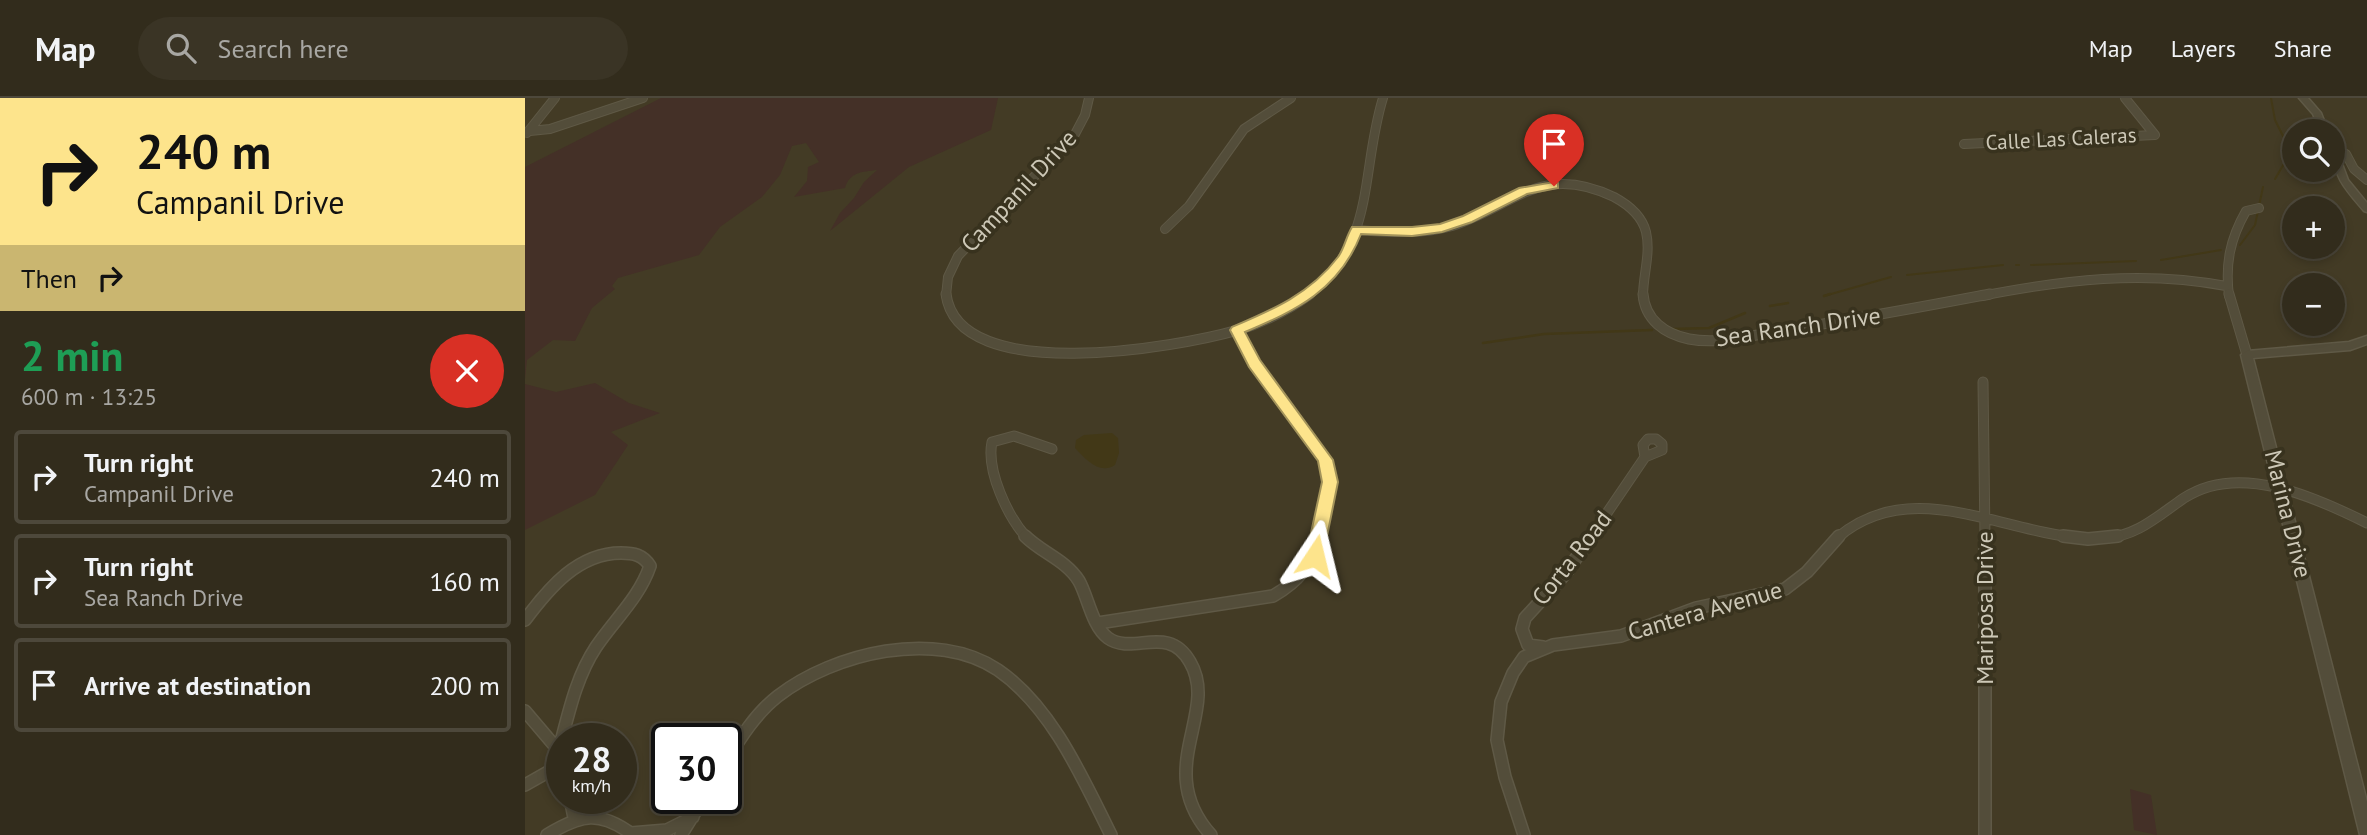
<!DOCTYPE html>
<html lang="en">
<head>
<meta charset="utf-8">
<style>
	:root { --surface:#322c1c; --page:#3a3425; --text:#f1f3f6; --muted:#a8a7a3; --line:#4d483b }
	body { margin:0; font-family:"PT Sans",sans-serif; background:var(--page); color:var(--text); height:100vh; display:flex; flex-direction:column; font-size:26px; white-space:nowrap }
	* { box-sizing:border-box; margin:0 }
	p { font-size:23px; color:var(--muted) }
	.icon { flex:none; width:38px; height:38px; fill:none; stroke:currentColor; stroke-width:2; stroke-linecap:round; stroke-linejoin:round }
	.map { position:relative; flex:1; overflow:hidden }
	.sheet { display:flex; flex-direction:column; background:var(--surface); width:525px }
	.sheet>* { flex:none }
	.guide { background:#fde48c; color:#111; overflow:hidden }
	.fabs { position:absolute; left:1757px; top:21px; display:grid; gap:14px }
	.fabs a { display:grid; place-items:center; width:63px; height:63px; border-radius:50%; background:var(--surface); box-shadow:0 4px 10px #0003,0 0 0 2px var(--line); font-size:35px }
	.speed { position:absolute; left:21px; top:625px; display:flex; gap:14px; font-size:35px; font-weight:700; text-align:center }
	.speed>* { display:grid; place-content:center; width:91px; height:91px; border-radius:50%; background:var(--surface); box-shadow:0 4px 10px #0003,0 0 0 2px var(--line); line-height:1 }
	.speed small { font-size:18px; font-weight:400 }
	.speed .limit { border:4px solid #111; border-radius:10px; background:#fff; color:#111 }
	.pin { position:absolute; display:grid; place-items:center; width:60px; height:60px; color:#fff; margin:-72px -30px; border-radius:50% 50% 50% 0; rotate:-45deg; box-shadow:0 0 7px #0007 }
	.pin .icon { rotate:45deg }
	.me { position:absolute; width:77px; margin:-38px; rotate:10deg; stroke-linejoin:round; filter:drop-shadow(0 0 5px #0008) }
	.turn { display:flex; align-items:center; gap:24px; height:147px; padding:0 21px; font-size:32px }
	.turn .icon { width:91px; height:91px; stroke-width:2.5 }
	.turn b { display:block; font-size:49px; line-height:60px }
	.then { display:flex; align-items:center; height:66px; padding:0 21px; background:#0003; gap:14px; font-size:26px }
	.round { display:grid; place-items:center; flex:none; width:74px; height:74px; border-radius:37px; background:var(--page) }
	.headline { display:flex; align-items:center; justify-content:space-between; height:119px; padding:0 21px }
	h1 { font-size:42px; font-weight:600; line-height:52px; color:#1e9e55 }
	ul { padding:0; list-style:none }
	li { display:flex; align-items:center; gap:21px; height:94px; margin:0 14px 10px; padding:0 7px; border:4px solid var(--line); border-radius:7px }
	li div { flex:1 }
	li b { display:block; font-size:26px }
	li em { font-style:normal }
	header { display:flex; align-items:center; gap:42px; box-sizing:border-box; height:98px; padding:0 35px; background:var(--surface); border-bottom:2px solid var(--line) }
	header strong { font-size:33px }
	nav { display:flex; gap:38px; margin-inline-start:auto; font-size:24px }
	.search { width:490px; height:63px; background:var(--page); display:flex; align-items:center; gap:18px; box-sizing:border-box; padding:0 24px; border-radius:38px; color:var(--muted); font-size:26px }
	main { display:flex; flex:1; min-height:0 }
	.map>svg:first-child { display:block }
	.green { fill:#443027 }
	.water { fill:#423817 }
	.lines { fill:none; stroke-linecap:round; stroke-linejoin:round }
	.stream-far1 { stroke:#423817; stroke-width:2 }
	.stream { stroke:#423817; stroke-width:2.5 }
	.minor-far2-casing { stroke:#5f5946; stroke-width:10 }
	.minor-far1-casing { stroke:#5f5946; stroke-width:11 }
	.minor-casing { stroke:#5f5946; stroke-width:14 }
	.tertiary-casing { stroke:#5f5946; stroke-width:3 }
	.minor-far2 { stroke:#534d3a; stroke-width:8 }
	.minor-far1 { stroke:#534d3a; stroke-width:9 }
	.minor { stroke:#534d3a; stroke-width:11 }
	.tertiary { fill:#534d3a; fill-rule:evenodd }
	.route { fill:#fde48c; stroke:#a4945b; stroke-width:2 }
	.labels { text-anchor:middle; stroke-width:7; stroke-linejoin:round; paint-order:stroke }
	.far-street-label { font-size:21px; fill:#cdc8b7; stroke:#38321e }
	.street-label { font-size:24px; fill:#cdc8b7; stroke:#38321e }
</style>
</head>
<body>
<header>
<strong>Map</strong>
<div class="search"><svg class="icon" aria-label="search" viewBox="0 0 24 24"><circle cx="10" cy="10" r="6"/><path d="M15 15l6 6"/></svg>Search here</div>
<nav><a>Map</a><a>Layers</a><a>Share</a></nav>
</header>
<main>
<section class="sheet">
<div class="guide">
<div class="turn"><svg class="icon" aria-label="right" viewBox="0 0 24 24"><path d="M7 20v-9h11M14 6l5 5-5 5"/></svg><div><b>240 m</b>Campanil Drive</div></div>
<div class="then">Then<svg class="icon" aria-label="right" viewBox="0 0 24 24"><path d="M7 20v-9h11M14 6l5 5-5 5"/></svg></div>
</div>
<div class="headline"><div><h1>2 min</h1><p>600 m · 13:25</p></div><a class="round" style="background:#d93025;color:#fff"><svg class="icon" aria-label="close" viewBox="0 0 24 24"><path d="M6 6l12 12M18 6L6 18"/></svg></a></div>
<ul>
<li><svg class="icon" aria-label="right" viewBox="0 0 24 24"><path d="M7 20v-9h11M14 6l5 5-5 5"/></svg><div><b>Turn right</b><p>Campanil Drive</p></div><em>240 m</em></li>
<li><svg class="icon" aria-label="right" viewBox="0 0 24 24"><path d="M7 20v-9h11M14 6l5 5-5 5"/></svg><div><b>Turn right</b><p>Sea Ranch Drive</p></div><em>160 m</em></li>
<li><svg class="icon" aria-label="arrive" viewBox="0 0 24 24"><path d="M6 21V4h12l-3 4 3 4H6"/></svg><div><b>Arrive at destination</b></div><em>200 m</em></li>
</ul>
</section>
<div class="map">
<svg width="1842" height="737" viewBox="0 0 1842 737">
	<rect width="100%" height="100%" fill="#433b25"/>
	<path class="green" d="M 136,0 L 473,0 L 466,32 L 384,69 L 305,133 L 315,115 L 329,100 L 339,84 L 352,72 C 336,74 325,74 320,90 L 269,99 L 282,83 L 283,69 L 294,64 L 281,45 L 267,48 L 255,77 L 237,99 L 195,129 L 174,157 L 93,180 L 87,188 L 90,191 L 67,210 L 50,243 L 28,242 L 2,262 L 0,281 L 0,69 Z
		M 70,285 L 104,305 L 135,315 L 86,334 L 103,347 L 70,397 L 0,432 L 0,286 L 31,294 Z
		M 1605,691 L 1626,697 L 1632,737 L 1609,732 Z"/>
	<path class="water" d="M 587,335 L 593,340 L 594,355 L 590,367 C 575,377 561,362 550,350 L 551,342 L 559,337 Z"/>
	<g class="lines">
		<path class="stream-far1" d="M 1746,0 L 1750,22 L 1764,50 L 1763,59 L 1750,81
			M 1715,147 L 1730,127 L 1738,89
			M 1636,162 L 1696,152
			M 1491,167 L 1494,167
			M 1506,167 L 1611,163
			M 1382,177 L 1478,167
			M 1299,198 L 1366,179"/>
		<path class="stream" d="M 1299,198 L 1305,196
			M 1245,208 L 1263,205
			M 1148,231 L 1184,230 L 1220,215
			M 958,245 L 1019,236 L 1127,232"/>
		<defs>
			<path id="minor-far2" d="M 5,33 L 25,31 L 118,0
				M 2,35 L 30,0
				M 1439,46 L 1630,37 L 1600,0
				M 1808,52 L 1821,56 L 1829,71 L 1842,82
				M 640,131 L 664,108 L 719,31 L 766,0
				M 831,132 C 863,134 896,137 927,128 C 989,108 1016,64 1089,99 C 1102,106 1117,118 1121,134 C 1126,155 1118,177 1118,198
				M 421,198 L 423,179 L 433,158 L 550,36 L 560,17 L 564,0
				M 782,198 C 852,146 835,74 858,0
				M 1456,198 C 1538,182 1618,172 1701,188
				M 1704,198 C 1700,166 1705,141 1721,113 L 1734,110"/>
			<path id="minor-far1" d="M 421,196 C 433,289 654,249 713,232 C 739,224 763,212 785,196
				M 1118,196 C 1120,222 1140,236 1164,241 C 1195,247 1229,237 1259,232 C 1328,222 1396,209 1465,196
				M 1704,196 L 1722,257
				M 712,232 L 730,265 L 800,362 L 805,379 L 792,440
				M 1458,284 L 1460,440
				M 1123,341 L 1131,341 L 1137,346 L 1137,352 L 1120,359 L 1118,347 Z
				M 502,440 C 483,419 461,373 467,344 L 489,338 L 527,351
				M 1065,440 L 1120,359
				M 1312,440 C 1385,377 1475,434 1557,440
				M 1579,440 C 1611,439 1634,417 1659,400 C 1714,364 1790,399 1842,425"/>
			<path id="minor" d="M 500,438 C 517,455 541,462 554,483 C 563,499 567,528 583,540 C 608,558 643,525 665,564 C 695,615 627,671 686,737
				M 1460,438 L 1460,737
				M 1538,438 L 1563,441 L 1593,438
				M 0,522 C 24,490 53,455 96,455 C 109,455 118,457 125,468 C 114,500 90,521 71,549 C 53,576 45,609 37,640
				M 573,525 L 748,498 C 774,483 786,468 793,438
				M 1018,549 L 1003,547 L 997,531 L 1000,520 L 1041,475 L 1066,438
				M 0,613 L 34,653
				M 201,664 C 215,640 231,615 253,598 C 309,555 411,530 473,572 C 527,609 558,681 586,737
				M 0,687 L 37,666
				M 45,700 L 49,720
				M 106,735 L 142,732 L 168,719
				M 22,737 C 56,716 75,712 108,737
				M 156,737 L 179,700
				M 999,737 L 980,679 L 972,642 L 976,604 L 988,575 L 999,559 L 1028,547 L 1096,538 L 1171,510 L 1260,491 L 1282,474 L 1314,438"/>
			<path id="tertiary" d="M 1774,0 L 1783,0 L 1796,15 L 1803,33 L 1795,33 L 1788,16 Z
				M 1808,52 L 1813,55 L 1823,82 L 1842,105 L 1842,114 L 1839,113 C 1823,94 1807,78 1808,52 Z
				M 1842,238 L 1842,246 L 1825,252 L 1728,260 L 1842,704 L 1842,737 L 1835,737 L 1716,257 L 1722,253 L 1824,244 Z"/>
		</defs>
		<use href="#minor-far2" class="minor-far2-casing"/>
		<use href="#minor-far1" class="minor-far1-casing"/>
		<use href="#minor" class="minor-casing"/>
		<use href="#tertiary" class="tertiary-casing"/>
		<use href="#minor-far2" class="minor-far2"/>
		<use href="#minor-far1" class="minor-far1"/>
		<use href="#minor" class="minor"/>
		<use href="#tertiary" class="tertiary"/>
	</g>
	<path class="route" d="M 1029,84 L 1033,85 L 1033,90 L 1002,96 L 947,124 L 917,134 L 887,138 L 836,136 C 814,192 772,212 720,234 L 735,262 L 808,362 L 813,384 L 798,458 L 796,463 L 784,463 L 781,458 L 797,384 L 793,363 L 724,269 L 705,232 L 707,229 C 747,212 785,196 813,159 C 819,151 821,139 827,129 L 887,129 L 915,126 L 938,118 L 994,90 Z"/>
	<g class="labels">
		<g class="far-street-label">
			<text transform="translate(1536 41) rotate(-3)" y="7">Calle Las Caleras</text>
		</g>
		<g class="street-label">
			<text transform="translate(494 93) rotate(-47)" y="8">Campanil Drive</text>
			<text transform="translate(1273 229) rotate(-8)" y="8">Sea Ranch Drive</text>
			<text transform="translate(1763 416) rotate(76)" y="8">Marina Drive</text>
			<text transform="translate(1047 460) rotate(-52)" y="8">Corta Road</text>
			<text transform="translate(1460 510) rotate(-90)" y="8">Mariposa Drive</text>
			<text transform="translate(1180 513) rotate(-16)" y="8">Cantera Avenue</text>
		</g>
	</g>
</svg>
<div class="fabs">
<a><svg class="icon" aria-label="search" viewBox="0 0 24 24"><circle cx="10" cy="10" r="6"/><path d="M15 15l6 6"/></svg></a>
<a>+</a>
<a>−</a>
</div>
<div class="speed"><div>28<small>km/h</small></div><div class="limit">30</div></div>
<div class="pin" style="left:1029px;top:88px;background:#d93025"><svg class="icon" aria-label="arrive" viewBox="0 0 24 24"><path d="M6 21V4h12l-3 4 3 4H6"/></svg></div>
<svg class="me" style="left:790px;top:458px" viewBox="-20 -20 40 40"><path d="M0-17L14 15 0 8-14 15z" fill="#fde48c" stroke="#fff" stroke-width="4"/></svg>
</div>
</main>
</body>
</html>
